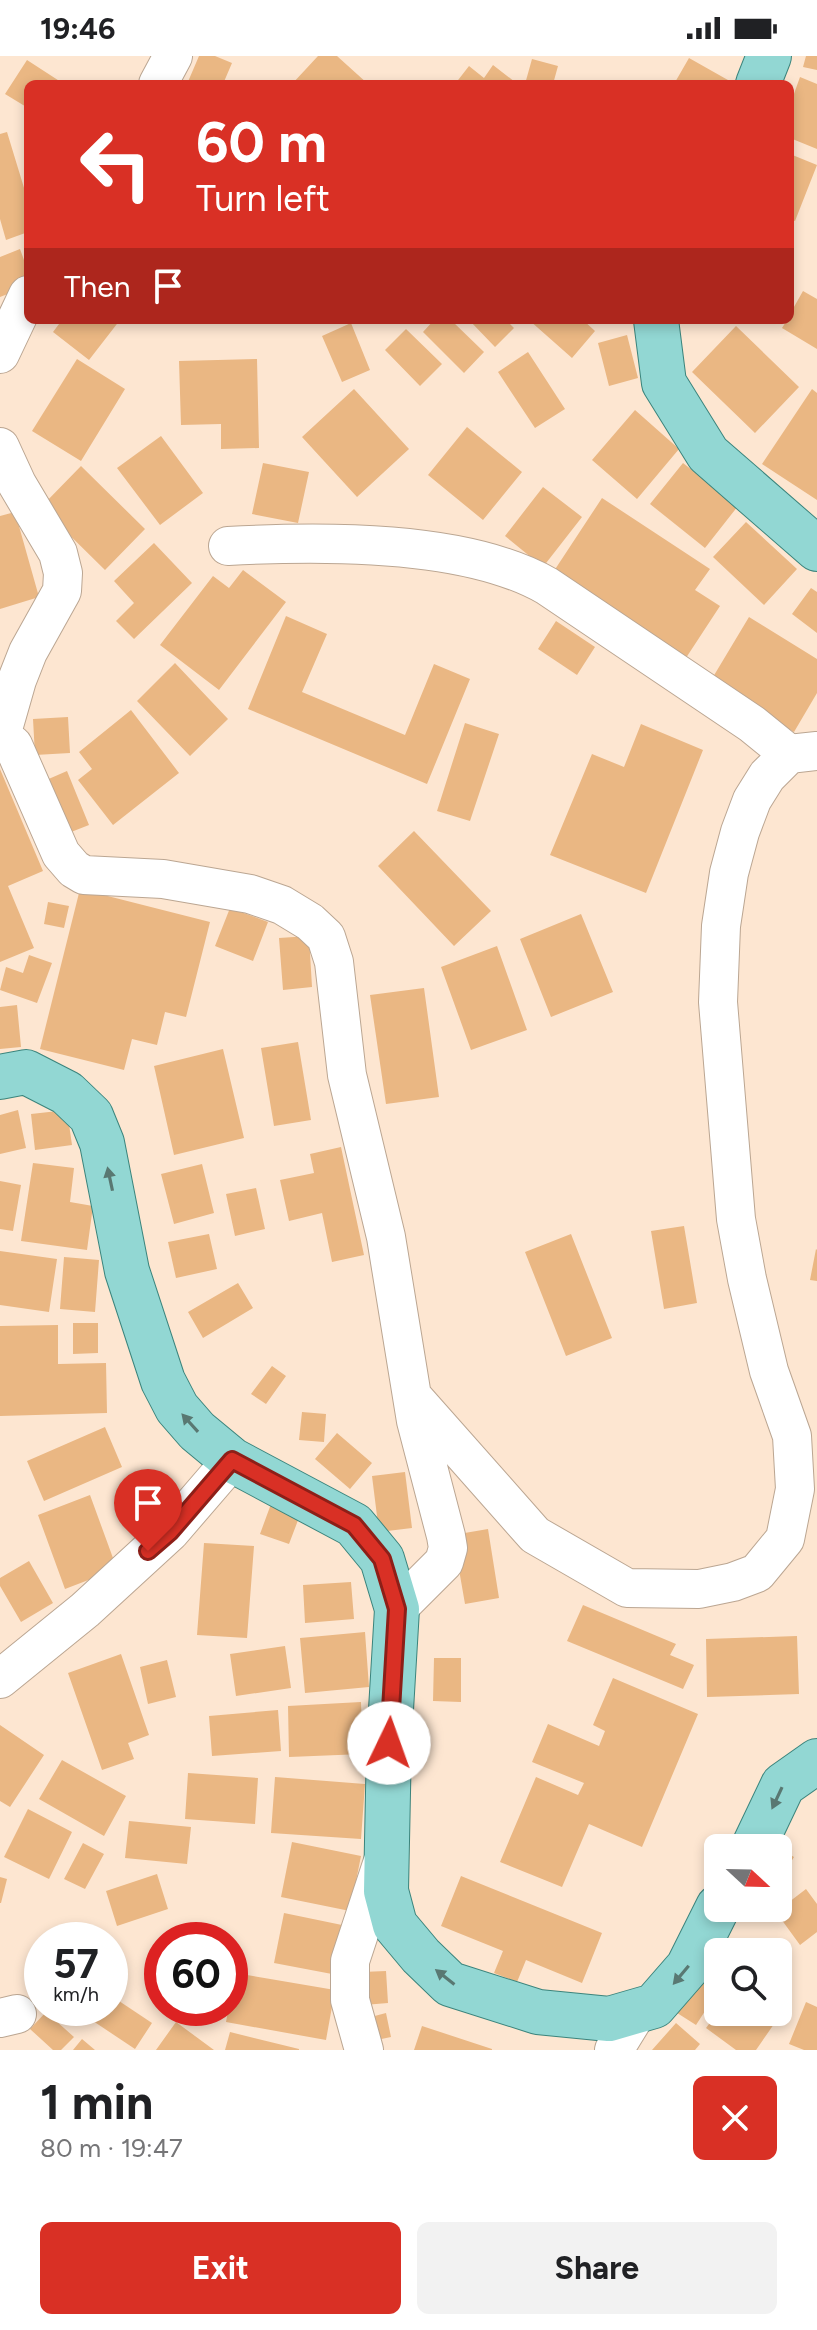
<!DOCTYPE html>
<html lang="en">
<head>
<meta charset="utf-8">
<style>
	:root { --surface:#fff; --page:#f2f2f2; --text:#202124; --muted:#757577; --accent:#d93025 }
	body { margin:0; font-family:Figtree,sans-serif; background:var(--page); color:var(--text); height:100vh; display:flex; flex-direction:column; font-size:30px; white-space:nowrap }
	* { box-sizing:border-box; margin:0 }
	p { font-size:26px; color:var(--muted) }
	.icon { flex:none; width:44px; height:44px; fill:none; stroke:currentColor; stroke-width:2; stroke-linecap:round; stroke-linejoin:round }
	.map { position:relative; height:1994px; overflow:hidden }
	.panel { display:flex; flex-direction:column; background:var(--surface); flex:1 }
	.panel>* { flex:none }
	.hud { position:absolute; left:24px; top:24px; width:770px; height:244px; border-radius:12px; box-shadow:0 4px 12px #0003; background:#d93025; color:#fff; overflow:hidden }
	.needle { width:52px; rotate:112deg }
	.buttons { position:absolute; left:704px; top:1778px; display:grid; gap:16px }
	.buttons a { display:grid; place-items:center; width:88px; height:88px; border-radius:12px; background:var(--surface); box-shadow:0 4px 12px #0003; font-size:40px }
	.speed { position:absolute; left:24px; top:1866px; display:flex; gap:16px; font-size:40px; font-weight:700; text-align:center }
	.speed>* { display:grid; place-content:center; width:104px; height:104px; border-radius:50%; background:var(--surface); box-shadow:0 4px 12px #0003; line-height:1 }
	.speed small { font-size:20px; font-weight:400 }
	.speed .limit { border:12px solid #d22; background:#fff; color:#111 }
	.pin { position:absolute; display:grid; place-items:center; width:68px; height:68px; color:#fff; margin:-82px -34px; border-radius:50% 50% 50% 0; rotate:-45deg; box-shadow:0 0 8px #0007 }
	.pin .icon { rotate:45deg }
	.me { position:absolute; width:88px; margin:-44px; rotate:3deg; stroke-linejoin:round; filter:drop-shadow(0 0 6px #0008) }
	.turn { display:flex; align-items:center; gap:28px; height:168px; padding:0 40px; font-size:36px }
	.turn .icon { width:104px; height:104px; stroke-width:2.5 }
	.turn b { display:block; font-size:56px; line-height:68px }
	.then { display:flex; align-items:center; height:76px; padding:0 40px; background:#0003; gap:16px; font-size:30px }
	.round { display:grid; place-items:center; flex:none; width:84px; height:84px; border-radius:12px; background:var(--page) }
	.headline { display:flex; align-items:center; justify-content:space-between; height:136px; padding:0 40px }
	h1 { font-size:48px; font-weight:700; line-height:60px }
	.primary-button { display:flex; gap:16px; margin-top:auto; padding:16px 40px }
	.primary-button a { flex:1; height:92px; border-radius:12px; background:var(--accent); color:#fff; font-size:32px; font-weight:700; line-height:92px; text-align:center }
	.primary-button a+a { background:var(--page); color:var(--text) }
	.status { display:flex; justify-content:space-between; align-items:center; height:56px; padding:0 40px; background:var(--surface); direction:ltr }
	.status svg { height:22px; fill:currentColor }
	.map>svg:first-child { display:block }
	.building { fill:#eab783 }
	.lines { fill:none; stroke-linecap:round; stroke-linejoin:round }
	.minor-casing { stroke:#bba692; stroke-width:40 }
	.primary-casing { stroke:#3b847c; stroke-width:46 }
	.minor { stroke:#fff; stroke-width:38 }
	.primary { stroke:#92d7d3; stroke-width:44 }
	.oneway { fill:#597872 }
	.route-casing { stroke:#8d1f18; stroke-width:20 }
	.route { stroke:#d93025; stroke-width:14 }
</style>
</head>
<body>
<div class="status"><b>19:46</b><svg viewBox="0 0 49 12"><path d="M0 12V9h3v3zM5 12V6h3v6zM10 12V3h3v9zM15 12V0h3v12zM26 1h20v11H26zM47 4h2v5h-2z"/></svg></div>
<div class="map">
<svg width="817" height="1994" viewBox="0 0 817 1994">
	<rect width="100%" height="100%" fill="#fde6d1"/>
	<path class="building" d="M 199,0 L 215,0 L 232,7 L 223,28 L 187,28 Z
		M 318,0 L 337,0 L 368,28 L 292,28 Z
		M 806,0 L 817,0 L 817,14 L 803,11 Z
		M 689,2 L 735,28 L 674,28 Z
		M 532,3 L 558,10 L 553,28 L 525,28 Z
		M 27,4 L 64,28 L 28,28 L 28,52 L 5,38 Z
		M 493,9 L 515,26 L 513,28 L 455,28 L 469,10 L 484,22 Z
		M 800,21 L 817,28 L 817,93 L 790,82 L 790,49 Z
		M 7,76 L 28,145 L 28,176 L 6,184 L 0,163 L 0,78 Z
		M 790,98 L 817,109 L 795,165 L 790,163 Z
		M 20,193 L 28,215 L 28,230 L 0,241 L 0,201 Z
		M 803,235 L 817,243 L 817,293 L 782,272 L 787,264 L 790,264 L 790,258 Z
		M 62,264 L 120,264 L 89,304 L 53,276 Z
		M 434,264 L 451,264 L 484,296 L 464,317 L 423,276 Z
		M 469,264 L 506,264 L 514,272 L 495,291 Z
		M 529,264 L 583,264 L 595,275 L 572,302 Z
		M 351,267 L 370,314 L 342,326 L 322,280 Z
		M 736,270 L 799,331 L 755,377 L 692,316 Z
		M 406,273 L 442,308 L 420,330 L 385,294 Z
		M 627,279 L 638,322 L 609,330 L 598,287 Z
		M 528,296 L 565,353 L 535,372 L 498,316 Z
		M 77,303 L 125,333 L 81,405 L 32,375 Z
		M 257,303 L 259,392 L 221,393 L 221,368 L 181,369 L 179,305 Z
		M 354,333 L 409,393 L 357,441 L 302,381 Z
		M 812,333 L 817,337 L 817,444 L 762,408 Z
		M 635,354 L 679,393 L 637,443 L 592,404 Z
		M 467,371 L 522,416 L 483,464 L 428,419 Z
		M 161,380 L 203,437 L 160,469 L 117,412 Z
		M 263,407 L 309,416 L 298,467 L 252,458 Z
		M 683,407 L 738,450 L 705,492 L 650,448 Z
		M 81,410 L 145,473 L 105,514 L 41,451 Z
		M 543,431 L 582,461 L 543,511 L 505,480 Z
		M 602,442 L 710,513 L 695,534 L 720,550 L 682,608 L 550,521 Z
		M 15,456 L 39,541 L 0,553 L 0,460 Z
		M 746,466 L 797,513 L 764,549 L 713,501 Z
		M 154,487 L 192,527 L 134,583 L 116,565 L 134,547 L 114,525 Z
		M 243,514 L 286,546 L 219,634 L 160,589 L 213,520 L 229,532 Z
		M 811,532 L 817,536 L 817,577 L 792,558 Z
		M 286,560 L 327,578 L 302,636 L 405,679 L 434,608 L 470,623 L 427,728 L 248,653 Z
		M 749,561 L 817,603 L 817,637 L 794,676 L 710,626 Z
		M 556,565 L 595,591 L 577,619 L 538,593 Z
		M 175,607 L 228,663 L 190,700 L 137,645 Z
		M 131,654 L 179,717 L 113,769 L 78,724 L 92,713 L 79,696 Z
		M 68,661 L 70,697 L 35,699 L 33,663 Z
		M 465,667 L 499,678 L 470,765 L 437,755 Z
		M 641,668 L 703,694 L 646,837 L 550,799 L 592,698 L 624,711 Z
		M 0,713 L 43,815 L 8,830 L 34,892 L 0,906 Z
		M 67,715 L 89,769 L 66,778 L 44,725 Z
		M 414,775 L 491,855 L 454,890 L 378,810 Z
		M 80,833 L 210,866 L 186,961 L 165,956 L 157,989 L 132,983 L 124,1014 L 40,993 Z
		M 48,846 L 69,850 L 64,872 L 44,868 Z
		M 230,852 L 268,866 L 253,905 L 215,890 Z
		M 581,858 L 613,936 L 551,961 L 520,883 Z
		M 309,880 L 312,931 L 283,934 L 279,882 Z
		M 497,890 L 527,974 L 471,994 L 441,911 Z
		M 29,899 L 52,907 L 37,947 L 0,934 L 6,911 L 23,917 Z
		M 424,932 L 439,1041 L 386,1048 L 370,939 Z
		M 17,949 L 21,991 L 0,993 L 0,951 Z
		M 298,986 L 311,1064 L 274,1070 L 261,992 Z
		M 223,993 L 244,1082 L 174,1099 L 154,1010 Z
		M 18,1054 L 26,1092 L 0,1098 L 0,1059 Z
		M 67,1054 L 72,1089 L 35,1094 L 31,1058 Z
		M 341,1091 L 364,1199 L 332,1206 L 322,1157 L 289,1165 L 280,1124 L 314,1117 L 310,1098 Z
		M 33,1107 L 74,1112 L 70,1146 L 93,1150 L 87,1194 L 21,1185 Z
		M 202,1108 L 214,1157 L 174,1168 L 161,1118 Z
		M 0,1125 L 21,1129 L 13,1175 L 0,1173 Z
		M 256,1132 L 265,1173 L 235,1180 L 226,1138 Z
		M 684,1170 L 697,1247 L 664,1253 L 651,1175 Z
		M 209,1178 L 217,1213 L 176,1222 L 168,1186 Z
		M 571,1178 L 612,1282 L 566,1300 L 525,1196 Z
		M 816,1193 L 817,1194 L 817,1225 L 810,1224 Z
		M 0,1195 L 57,1203 L 49,1256 L 0,1249 Z
		M 64,1201 L 99,1204 L 95,1256 L 60,1253 Z
		M 238,1227 L 253,1252 L 203,1282 L 188,1256 Z
		M 73,1267 L 98,1267 L 98,1297 L 73,1298 Z
		M 58,1269 L 58,1308 L 106,1307 L 107,1357 L 0,1360 L 0,1270 Z
		M 272,1310 L 286,1320 L 266,1348 L 251,1338 Z
		M 302,1356 L 326,1358 L 324,1386 L 299,1384 Z
		M 105,1371 L 122,1411 L 44,1445 L 27,1405 Z
		M 337,1377 L 372,1407 L 350,1433 L 315,1403 Z
		M 405,1416 L 412,1472 L 379,1476 L 372,1420 Z
		M 90,1439 L 117,1513 L 65,1533 L 38,1459 Z
		M 271,1448 L 300,1459 L 289,1488 L 260,1478 Z
		M 488,1473 L 499,1542 L 465,1548 L 453,1479 Z
		M 204,1487 L 254,1490 L 247,1582 L 197,1579 Z
		M 29,1505 L 53,1547 L 21,1566 L 0,1530 L 0,1522 Z
		M 351,1526 L 354,1563 L 305,1567 L 303,1529 Z
		M 583,1549 L 676,1588 L 670,1599 L 694,1609 L 683,1633 L 567,1585 Z
		M 365,1576 L 369,1631 L 305,1637 L 300,1582 Z
		M 797,1580 L 799,1638 L 707,1641 L 706,1583 Z
		M 285,1590 L 291,1632 L 236,1640 L 230,1598 Z
		M 121,1598 L 149,1679 L 128,1687 L 134,1703 L 102,1714 L 68,1617 Z
		M 434,1602 L 461,1602 L 461,1646 L 433,1645 Z
		M 167,1604 L 176,1641 L 148,1648 L 140,1611 Z
		M 613,1622 L 698,1658 L 642,1791 L 589,1768 L 562,1831 L 500,1806 L 536,1721 L 578,1739 L 584,1727 L 532,1706 L 548,1668 L 599,1690 L 605,1675 L 593,1669 Z
		M 361,1646 L 363,1698 L 289,1701 L 288,1650 Z
		M 278,1654 L 281,1695 L 212,1700 L 209,1660 Z
		M 0,1669 L 44,1699 L 10,1751 L 0,1745 Z
		M 62,1704 L 126,1740 L 104,1780 L 39,1743 Z
		M 188,1717 L 258,1722 L 255,1768 L 185,1763 Z
		M 275,1721 L 365,1728 L 361,1783 L 271,1777 Z
		M 28,1753 L 72,1776 L 49,1823 L 4,1801 Z
		M 129,1765 L 191,1771 L 187,1808 L 125,1802 Z
		M 292,1786 L 361,1800 L 350,1855 L 281,1841 Z
		M 769,1786 L 794,1801 L 778,1827 L 778,1792 L 765,1792 Z
		M 83,1787 L 104,1798 L 85,1833 L 64,1823 Z
		M 157,1818 L 168,1853 L 117,1870 L 106,1835 Z
		M 461,1820 L 602,1877 L 582,1927 L 526,1904 L 517,1926 L 494,1917 L 503,1895 L 441,1870 Z
		M 0,1821 L 7,1823 L 1,1847 L 0,1847 Z
		M 806,1833 L 817,1848 L 817,1876 L 800,1889 L 776,1856 Z
		M 284,1857 L 342,1869 L 332,1918 L 274,1907 Z
		M 386,1915 L 388,1947 L 364,1949 L 362,1916 Z
		M 235,1917 L 335,1934 L 326,1984 L 226,1966 Z
		M 697,1920 L 718,1935 L 696,1969 L 674,1955 Z
		M 110,1939 L 152,1967 L 135,1993 L 84,1959 L 89,1952 L 110,1952 Z
		M 806,1946 L 817,1951 L 817,1994 L 804,1994 L 789,1988 Z
		M 46,1956 L 74,1981 L 61,1994 L 53,1994 L 30,1973 Z
		M 718,1956 L 757,1956 L 774,1968 L 756,1994 L 736,1994 L 706,1972 Z
		M 386,1957 L 391,1981 L 372,1985 L 367,1962 Z
		M 176,1966 L 214,1994 L 156,1994 Z
		M 676,1967 L 700,1988 L 695,1994 L 652,1994 Z
		M 422,1970 L 492,1993 L 492,1994 L 414,1994 Z
		M 230,1976 L 299,1993 L 299,1994 L 225,1994 Z
		M 82,1983 L 95,1994 L 73,1994 Z"/>
	<g class="lines">
		<defs>
			<path id="minor" d="M 158,28 L 173,0
				M 0,298 L 28,239
				M 0,391 L 17,428 L 58,497 L 63,517 L 62,535 L 28,596 L 17,624 L 1,680
				M 228,490 C 321,485 465,483 547,530 L 752,668 L 789,698
				M 0,679 L 13,689 L 61,798 L 74,813 L 84,819 L 163,823 L 250,838 L 282,849 L 310,866 L 326,881 L 334,906 L 347,1019 L 386,1181 L 416,1365 L 446,1480 L 448,1492 L 444,1506 L 397,1553
				M 412,1340 L 535,1479 L 627,1532 L 699,1533 L 733,1526 L 757,1517 L 785,1483 L 795,1433 L 792,1380 L 769,1315 L 747,1223 L 736,1163 L 718,946 L 721,870 L 729,817 L 740,776 L 752,744 L 767,720 L 789,698 L 817,695
				M 0,1623 L 85,1554 L 170,1476 L 232,1404
				M 0,1962 L 17,1958
				M 364,1994 L 350,1944 L 350,1905 L 384,1802
				M 614,1994 L 638,1955"/>
			<path id="primary" d="M 758,28 L 769,0
				M 656,264 L 664,327 L 708,398 L 817,493
				M 0,1021 L 26,1016 L 67,1037 L 91,1060 L 102,1087 L 127,1215 L 163,1325 L 177,1352 L 197,1375 L 232,1404 L 354,1469 L 382,1503 L 397,1553 L 389,1687 L 386,1835 L 395,1869 L 421,1900 L 450,1928 L 538,1956 L 609,1963 L 654,1950 L 688,1911 L 718,1851
				M 753,1792 L 783,1729 L 817,1705"/>
		</defs>
		<use href="#minor" class="minor-casing"/>
		<use href="#primary" class="primary-casing"/>
		<use href="#minor" class="minor"/>
		<use href="#primary" class="primary"/>
	</g>
	<defs><path id="oneway-solid" d="M-6-.8H1V-3.2L6.5 0L1 3.2V.8H-6Z" transform="scale(2)"/></defs>
	<g class="oneway">
		<use href="#oneway-solid" transform="translate(110 1123) rotate(-102)"/>
		<use href="#oneway-solid" transform="translate(190 1367) rotate(-132)"/>
		<use href="#oneway-solid" transform="translate(777 1742) rotate(115)"/>
		<use href="#oneway-solid" transform="translate(681 1919) rotate(130)"/>
		<use href="#oneway-solid" transform="translate(445 1921) rotate(-142)"/>
	</g>
	<g class="lines">
		<defs>
			<path id="route" d="M 148,1495 L 170,1476 L 232,1404 L 354,1469 L 382,1503 L 397,1553 L 389,1687"/>
		</defs>
		<use href="#route" class="route-casing"/>
		<use href="#route" class="route"/>
	</g>
</svg>
<div class="buttons">
<a><svg class="needle" viewBox="-14 -14 28 28"><path d="M0-13l5 13h-10z" fill="#e53935"/><path d="M0 13l5-13h-10z" fill="#757577"/></svg></a>
<a><svg class="icon" aria-label="search" viewBox="0 0 24 24"><circle cx="10" cy="10" r="6"/><path d="M15 15l6 6"/></svg></a>
</div>
<div class="speed"><div>57<small>km/h</small></div><div class="limit">60</div></div>
<div class="pin" style="left:148px;top:1495px;background:#d93025"><svg class="icon" aria-label="arrive" viewBox="0 0 24 24"><path d="M6 21V4h12l-3 4 3 4H6"/></svg></div>
<svg class="me" style="left:389px;top:1687px" viewBox="-20 -20 40 40"><circle r="19" fill="#fff"/><path d="M0-13L10 11 0 6-10 11z" fill="#d93025"/></svg>
<div class="hud">
<div class="turn"><svg class="icon" aria-label="left" viewBox="0 0 24 24"><path d="M17 20v-9H6M10 6l-5 5 5 5"/></svg><div><b>60 m</b>Turn left</div></div>
<div class="then">Then<svg class="icon" aria-label="arrive" viewBox="0 0 24 24"><path d="M6 21V4h12l-3 4 3 4H6"/></svg></div>
</div>
</div>
<section class="panel">
<div class="headline"><div><h1>1 min</h1><p>80 m · 19:47</p></div><a class="round" style="background:#d93025;color:#fff"><svg class="icon" aria-label="close" viewBox="0 0 24 24"><path d="M6 6l12 12M18 6L6 18"/></svg></a></div>
<div class="primary-button"><a>Exit</a><a>Share</a></div>
</section>
</body>
</html>
